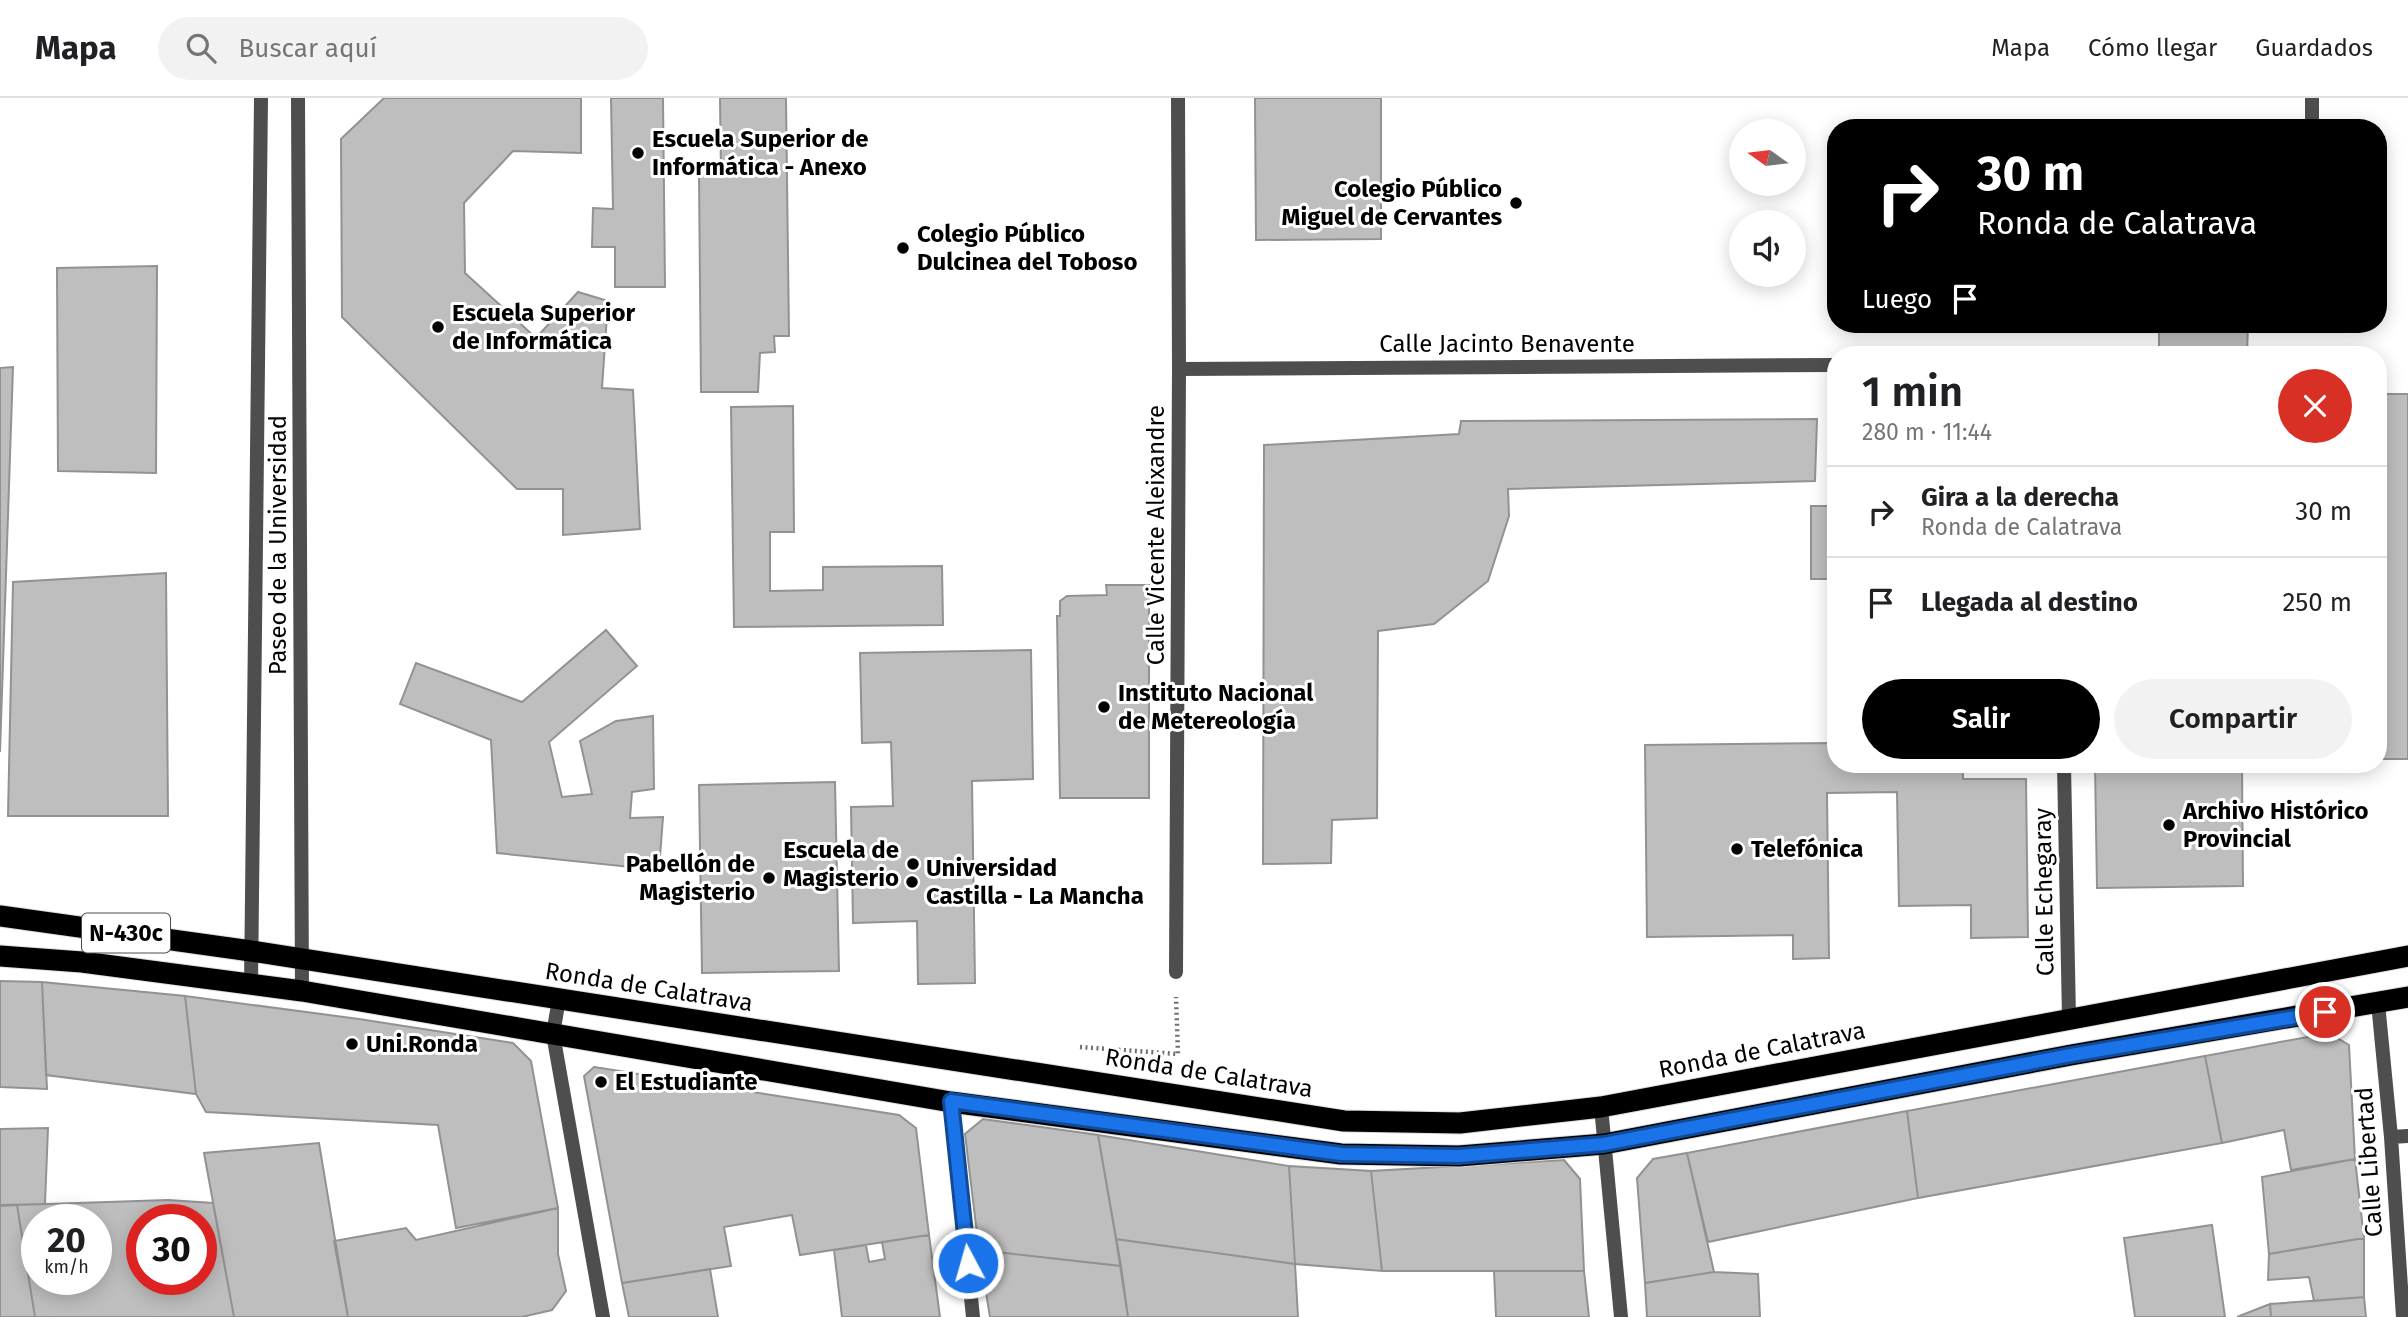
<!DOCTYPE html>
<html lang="es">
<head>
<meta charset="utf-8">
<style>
	:root { --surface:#fff; --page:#f2f2f2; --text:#202124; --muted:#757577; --line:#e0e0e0; --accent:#000 }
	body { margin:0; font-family:"Fira Sans",sans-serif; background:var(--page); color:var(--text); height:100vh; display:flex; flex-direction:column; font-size:26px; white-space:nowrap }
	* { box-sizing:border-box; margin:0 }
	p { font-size:23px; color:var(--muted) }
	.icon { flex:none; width:38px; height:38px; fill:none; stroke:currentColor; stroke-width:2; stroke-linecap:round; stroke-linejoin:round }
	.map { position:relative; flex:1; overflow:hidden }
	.drawer { position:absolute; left:1827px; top:248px; width:560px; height:427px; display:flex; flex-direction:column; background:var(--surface); border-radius:28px; box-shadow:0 4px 18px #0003 }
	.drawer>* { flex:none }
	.top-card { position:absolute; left:1827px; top:21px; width:560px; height:214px; border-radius:28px; box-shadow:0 4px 18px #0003; background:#000; color:#fff; overflow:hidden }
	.needle { width:46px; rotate:284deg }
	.buttons { position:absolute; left:1729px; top:21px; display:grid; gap:14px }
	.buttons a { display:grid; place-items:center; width:77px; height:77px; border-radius:50%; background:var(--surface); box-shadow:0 4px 18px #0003; font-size:35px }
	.speed { position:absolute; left:21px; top:1106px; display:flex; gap:14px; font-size:35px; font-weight:700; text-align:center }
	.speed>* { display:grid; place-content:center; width:91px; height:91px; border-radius:50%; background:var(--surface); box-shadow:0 4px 18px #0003; line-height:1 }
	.speed small { font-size:18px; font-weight:400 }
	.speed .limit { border:10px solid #d22; background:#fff; color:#111 }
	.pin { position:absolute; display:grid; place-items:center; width:60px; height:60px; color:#fff; margin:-30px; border:4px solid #fff; border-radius:50%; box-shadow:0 2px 7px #0007 }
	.me { position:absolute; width:77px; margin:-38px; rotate:354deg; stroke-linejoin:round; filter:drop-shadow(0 0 5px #0008) }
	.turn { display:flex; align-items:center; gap:24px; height:147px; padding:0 35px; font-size:32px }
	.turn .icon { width:91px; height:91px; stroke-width:2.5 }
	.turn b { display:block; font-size:49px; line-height:60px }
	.then { display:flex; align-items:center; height:66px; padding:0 35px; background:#0003; gap:14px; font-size:26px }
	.round { display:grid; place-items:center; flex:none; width:74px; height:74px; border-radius:37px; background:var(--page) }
	.head { display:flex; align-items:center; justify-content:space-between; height:119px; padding:0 35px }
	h1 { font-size:42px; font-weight:600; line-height:52px }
	.action { display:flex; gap:14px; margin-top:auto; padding:14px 35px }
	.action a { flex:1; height:80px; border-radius:42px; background:var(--accent); color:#fff; font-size:28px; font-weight:600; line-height:80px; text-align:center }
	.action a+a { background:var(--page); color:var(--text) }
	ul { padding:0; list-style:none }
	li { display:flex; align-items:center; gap:21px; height:91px; padding:0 35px; border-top:2px solid var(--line) }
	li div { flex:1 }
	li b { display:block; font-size:26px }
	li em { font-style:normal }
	header { display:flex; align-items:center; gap:42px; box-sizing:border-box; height:98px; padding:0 35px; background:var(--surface); border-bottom:2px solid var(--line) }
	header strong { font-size:33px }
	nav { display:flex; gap:38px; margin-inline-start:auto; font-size:24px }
	.search { width:490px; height:63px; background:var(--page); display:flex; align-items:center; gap:18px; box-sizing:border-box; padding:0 24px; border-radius:38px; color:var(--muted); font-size:26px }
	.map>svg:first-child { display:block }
	.building { fill:#bebebe; stroke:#929292; stroke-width:2; fill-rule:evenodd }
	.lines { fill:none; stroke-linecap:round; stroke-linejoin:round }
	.highway-casing { stroke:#dbdbdb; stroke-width:23 }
	.path { stroke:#707070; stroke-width:4.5; stroke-dasharray:2 3.5; stroke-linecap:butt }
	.street { stroke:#4e4e4e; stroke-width:14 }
	.highway { stroke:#000; stroke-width:21 }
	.route-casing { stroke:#114b97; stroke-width:18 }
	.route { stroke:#1a73e8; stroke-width:12 }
	.poi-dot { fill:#000; stroke:#fff; stroke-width:2.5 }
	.labels { text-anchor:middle; stroke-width:6; stroke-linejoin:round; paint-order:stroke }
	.shield { fill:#fff; stroke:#4c4c4c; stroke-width:2 }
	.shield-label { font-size:23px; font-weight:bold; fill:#000 }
	.poi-label { font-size:24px; font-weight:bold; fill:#000; stroke:#fff; text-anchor:start }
	.street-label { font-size:24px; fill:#000; stroke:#fff }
</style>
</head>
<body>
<header>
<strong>Mapa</strong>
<div class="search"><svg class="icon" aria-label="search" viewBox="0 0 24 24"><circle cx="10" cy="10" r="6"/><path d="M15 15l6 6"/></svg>Buscar aquí</div>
<nav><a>Mapa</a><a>Cómo llegar</a><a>Guardados</a></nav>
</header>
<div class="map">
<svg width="2408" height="1219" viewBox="0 0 2408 1219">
	<rect width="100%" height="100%" fill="#fff"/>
	<path class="building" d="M 384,0 L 581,0 L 581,55 L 513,53 L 464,105 L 465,175 L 536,240 L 578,194 L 608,203 L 602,290 L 633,292 L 640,431 L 563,437 L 563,391 L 517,391 L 342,219 L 341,41 Z
		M 611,0 L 663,0 L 665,189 L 615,189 L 615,149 L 592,149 L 593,110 L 613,111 Z
		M 720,0 L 786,0 L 789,238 L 774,238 L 775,254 L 760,255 L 758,294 L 701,294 L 699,78 L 721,77 Z
		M 1255,0 L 1381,0 L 1381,141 L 1256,142 Z
		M 157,168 L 156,375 L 58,373 L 57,170 Z
		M 2159,226 L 2248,226 L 2247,257 L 2159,257 Z
		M 13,269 L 0,654 L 0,270 Z
		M 2378,296 L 2408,296 L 2408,661 L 2378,661 Z
		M 793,308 L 794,434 L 770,434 L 770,493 L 823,492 L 823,469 L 942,468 L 943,527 L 734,529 L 731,309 Z
		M 1817,321 L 1815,383 L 1508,391 L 1509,418 L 1488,483 L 1434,526 L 1378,533 L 1377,720 L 1332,722 L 1331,765 L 1263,766 L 1264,347 L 1459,336 L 1461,323 Z
		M 1811,408 L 1836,408 L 1836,481 L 1811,481 Z
		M 166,475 L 168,718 L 8,718 L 13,484 Z
		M 1106,487 L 1149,487 L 1149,700 L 1060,700 L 1057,518 L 1060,518 L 1060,503 L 1067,498 L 1107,497 Z
		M 606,532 L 637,568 L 549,644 L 562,699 L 592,696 L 580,643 L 616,623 L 653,618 L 654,691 L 632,694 L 630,720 L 663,719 L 659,772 L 497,755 L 491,642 L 400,606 L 416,565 L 522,604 Z
		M 1031,552 L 1033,681 L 972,683 L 975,885 L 918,886 L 917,823 L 853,825 L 851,709 L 893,708 L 891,644 L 862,645 L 860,555 Z
		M 1836,645 L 1836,667 L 1963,667 L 1963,681 L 2026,681 L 2028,839 L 1971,840 L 1971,807 L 1899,808 L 1897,694 L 1827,695 L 1829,860 L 1793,861 L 1793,837 L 1647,839 L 1645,647 Z
		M 2095,667 L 2242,667 L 2243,788 L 2097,790 Z
		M 835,684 L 839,873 L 702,875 L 699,687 Z
		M 0,883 L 42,884 L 47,991 L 0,989 Z
		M 42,884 L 185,898 L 196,996 L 46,977 Z
		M 185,898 L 359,921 L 513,945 L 531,963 L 558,1110 L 456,1130 L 438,1027 L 206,1014 L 196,996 Z
		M 2329,935 L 2349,947 L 2355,1061 L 2291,1072 L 2284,1032 L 2222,1045 L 2205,958 Z
		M 2205,958 L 2222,1045 L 1918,1100 L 1907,1013 Z
		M 594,969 L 899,1017 L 916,1030 L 929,1137 L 800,1157 L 792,1117 L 724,1129 L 731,1168 L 622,1185 L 584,978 Z
		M 1907,1013 L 1918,1100 L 1708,1144 L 1687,1055 Z
		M 983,1021 L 1098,1037 L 1121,1168 L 979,1152 L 965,1036 Z
		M 48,1030 L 45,1106 L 0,1107 L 0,1031 Z
		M 1098,1037 L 1289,1068 L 1295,1166 L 1116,1141 Z
		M 319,1045 L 348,1219 L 234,1219 L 204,1055 Z
		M 1687,1055 L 1714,1174 L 1645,1185 L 1637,1080 L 1653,1061 Z
		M 2355,1061 L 2364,1140 L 2269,1156 L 2262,1079 Z
		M 1564,1062 L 1580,1081 L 1584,1173 L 1382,1173 L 1371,1073 Z
		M 1289,1068 L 1371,1073 L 1382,1173 L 1295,1166 Z
		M 168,1102 L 213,1105 L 234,1219 L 35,1219 L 17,1107 ZM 37,1122 L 96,1122 L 96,1181 L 37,1181 ZM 142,1122 L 201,1122 L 201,1181 L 142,1181 Z
		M 17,1107 L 35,1219 L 0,1219 L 0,1108 Z
		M 558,1110 L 558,1156 L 566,1193 L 552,1212 L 522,1219 L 348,1219 L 334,1143 L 406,1130 L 416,1142 Z
		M 2212,1127 L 2225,1219 L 2135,1219 L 2124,1140 Z
		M 929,1137 L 940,1219 L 842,1219 L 834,1152 L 866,1147 L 869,1164 L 885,1161 L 882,1144 Z
		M 2364,1140 L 2364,1199 L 2314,1203 L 2309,1179 L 2268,1182 L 2269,1156 Z
		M 1116,1141 L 1295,1166 L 1298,1219 L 1128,1219 Z
		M 979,1152 L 1121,1168 L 1128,1219 L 990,1219 Z
		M 710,1171 L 718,1219 L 629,1219 L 622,1185 Z
		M 1494,1173 L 1584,1173 L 1589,1219 L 1496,1219 Z
		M 1714,1174 L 1758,1176 L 1760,1219 L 1647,1219 L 1645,1185 Z
		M 2364,1199 L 2366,1219 L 2271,1219 L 2270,1206 Z
		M 2270,1206 L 2271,1219 L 2237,1219 Z"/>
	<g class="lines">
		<defs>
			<path id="highway" d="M 0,818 L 251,853 L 1344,1023 L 1460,1025 L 1601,1009 L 2408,858
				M 0,858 L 82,864 L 302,893 L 951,1004 L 1341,1056 L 1459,1058 L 1604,1046 L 2071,957 L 2408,899"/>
		</defs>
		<use href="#highway" class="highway-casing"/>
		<path class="path" d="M 1080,949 L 1178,956 L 1176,899"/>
		<path class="street" d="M 298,0 L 302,893
			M 2312,0 L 2312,30
			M 1179,271 L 1836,267
			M 2064,667 L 2069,920
			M 1176,874 L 1179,271 L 1178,0
			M 251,887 L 261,0
			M 559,901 L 553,936 L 603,1219
			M 2378,905 L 2391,1039 L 2403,1219
			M 951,1004 L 973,1219
			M 1601,1009 L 1621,1219
			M 2391,1039 L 2408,1038"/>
		<use href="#highway" class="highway"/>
	</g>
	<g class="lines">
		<defs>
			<path id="route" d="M 968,1165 L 951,1003 L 1341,1056 L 1459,1058 L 1604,1046 L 2071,957 L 2325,914"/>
		</defs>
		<use href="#route" class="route-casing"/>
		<use href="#route" class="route"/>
	</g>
	<g class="poi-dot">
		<circle cx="638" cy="55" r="7"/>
		<circle cx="1516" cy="105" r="7"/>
		<circle cx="903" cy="150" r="7"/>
		<circle cx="438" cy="229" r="7"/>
		<circle cx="1104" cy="609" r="7"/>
		<circle cx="2169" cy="727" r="7"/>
		<circle cx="1737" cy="751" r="7"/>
		<circle cx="913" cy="766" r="7"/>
		<circle cx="769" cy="780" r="7"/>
		<circle cx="912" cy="784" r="7"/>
		<circle cx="352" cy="946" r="7"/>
		<circle cx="601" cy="984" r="7"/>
	</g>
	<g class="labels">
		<rect class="shield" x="82" y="815.5" width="88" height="39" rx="5"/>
		<g class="shield-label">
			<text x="126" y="843">N-430c</text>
		</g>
		<g class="poi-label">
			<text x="652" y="49">Escuela Superior de<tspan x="652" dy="28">Informática - Anexo</tspan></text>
			<text x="1502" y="99" text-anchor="end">Colegio Público<tspan x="1502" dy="28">Miguel de Cervantes</tspan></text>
			<text x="917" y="144">Colegio Público<tspan x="917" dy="28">Dulcinea del Toboso</tspan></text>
			<text x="452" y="223">Escuela Superior<tspan x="452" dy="28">de Informática</tspan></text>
			<text x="1118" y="603">Instituto Nacional<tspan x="1118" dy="28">de Metereología</tspan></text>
			<text x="2183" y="721">Archivo Histórico<tspan x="2183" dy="28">Provincial</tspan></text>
			<text x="1751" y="759">Telefónica</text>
			<text x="899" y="760" text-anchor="end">Escuela de<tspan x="899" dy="28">Magisterio</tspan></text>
			<text x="755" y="774" text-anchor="end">Pabellón de<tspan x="755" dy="28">Magisterio</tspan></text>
			<text x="926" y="778">Universidad<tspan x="926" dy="28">Castilla - La Mancha</tspan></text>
			<text x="366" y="954">Uni.Ronda</text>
			<text x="615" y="992">El Estudiante</text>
		</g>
		<g class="street-label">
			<text x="1507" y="254">Calle Jacinto Benavente</text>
			<text transform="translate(1156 437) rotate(-90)" y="8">Calle Vicente Aleixandre</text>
			<text transform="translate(278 447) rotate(-90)" y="8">Paseo de la Universidad</text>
			<text transform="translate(2044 794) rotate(-91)" y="8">Calle Echegaray</text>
			<text transform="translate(649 889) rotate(9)" y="8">Ronda de Calatrava</text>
			<text transform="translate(1762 952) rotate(-11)" y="8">Ronda de Calatrava</text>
			<text transform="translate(1209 975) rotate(9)" y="8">Ronda de Calatrava</text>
			<text transform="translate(2369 1064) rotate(-94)" y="8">Calle Libertad</text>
		</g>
	</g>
</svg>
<div class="buttons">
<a><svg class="needle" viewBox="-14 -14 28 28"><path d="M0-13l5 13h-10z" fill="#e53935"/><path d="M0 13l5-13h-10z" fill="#757577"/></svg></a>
<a><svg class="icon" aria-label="sound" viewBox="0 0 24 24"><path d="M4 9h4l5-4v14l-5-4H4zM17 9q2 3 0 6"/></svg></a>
</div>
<div class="speed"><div>20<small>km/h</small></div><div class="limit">30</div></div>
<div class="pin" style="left:2325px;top:914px;background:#d93025"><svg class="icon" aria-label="arrive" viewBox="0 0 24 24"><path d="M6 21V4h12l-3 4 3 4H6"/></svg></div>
<svg class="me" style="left:968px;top:1165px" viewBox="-20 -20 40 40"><circle r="17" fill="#1a73e8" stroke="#fff" stroke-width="3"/><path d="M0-11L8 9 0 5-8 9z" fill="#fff"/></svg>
<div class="top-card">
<div class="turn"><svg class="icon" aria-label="right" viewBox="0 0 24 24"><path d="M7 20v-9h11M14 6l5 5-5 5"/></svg><div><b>30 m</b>Ronda de Calatrava</div></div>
<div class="then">Luego<svg class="icon" aria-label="arrive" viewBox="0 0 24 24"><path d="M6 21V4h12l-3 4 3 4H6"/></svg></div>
</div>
<section class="drawer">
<div class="head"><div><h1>1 min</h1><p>280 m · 11:44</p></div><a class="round" style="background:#d93025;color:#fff"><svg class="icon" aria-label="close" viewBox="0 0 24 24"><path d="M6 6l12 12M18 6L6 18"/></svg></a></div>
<ul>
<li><svg class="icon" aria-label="right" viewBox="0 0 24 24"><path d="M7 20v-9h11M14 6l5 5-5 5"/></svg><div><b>Gira a la derecha</b><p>Ronda de Calatrava</p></div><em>30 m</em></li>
<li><svg class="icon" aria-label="arrive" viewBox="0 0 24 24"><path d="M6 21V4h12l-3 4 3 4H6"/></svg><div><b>Llegada al destino</b></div><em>250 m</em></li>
</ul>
<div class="action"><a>Salir</a><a>Compartir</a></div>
</section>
</div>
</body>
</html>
